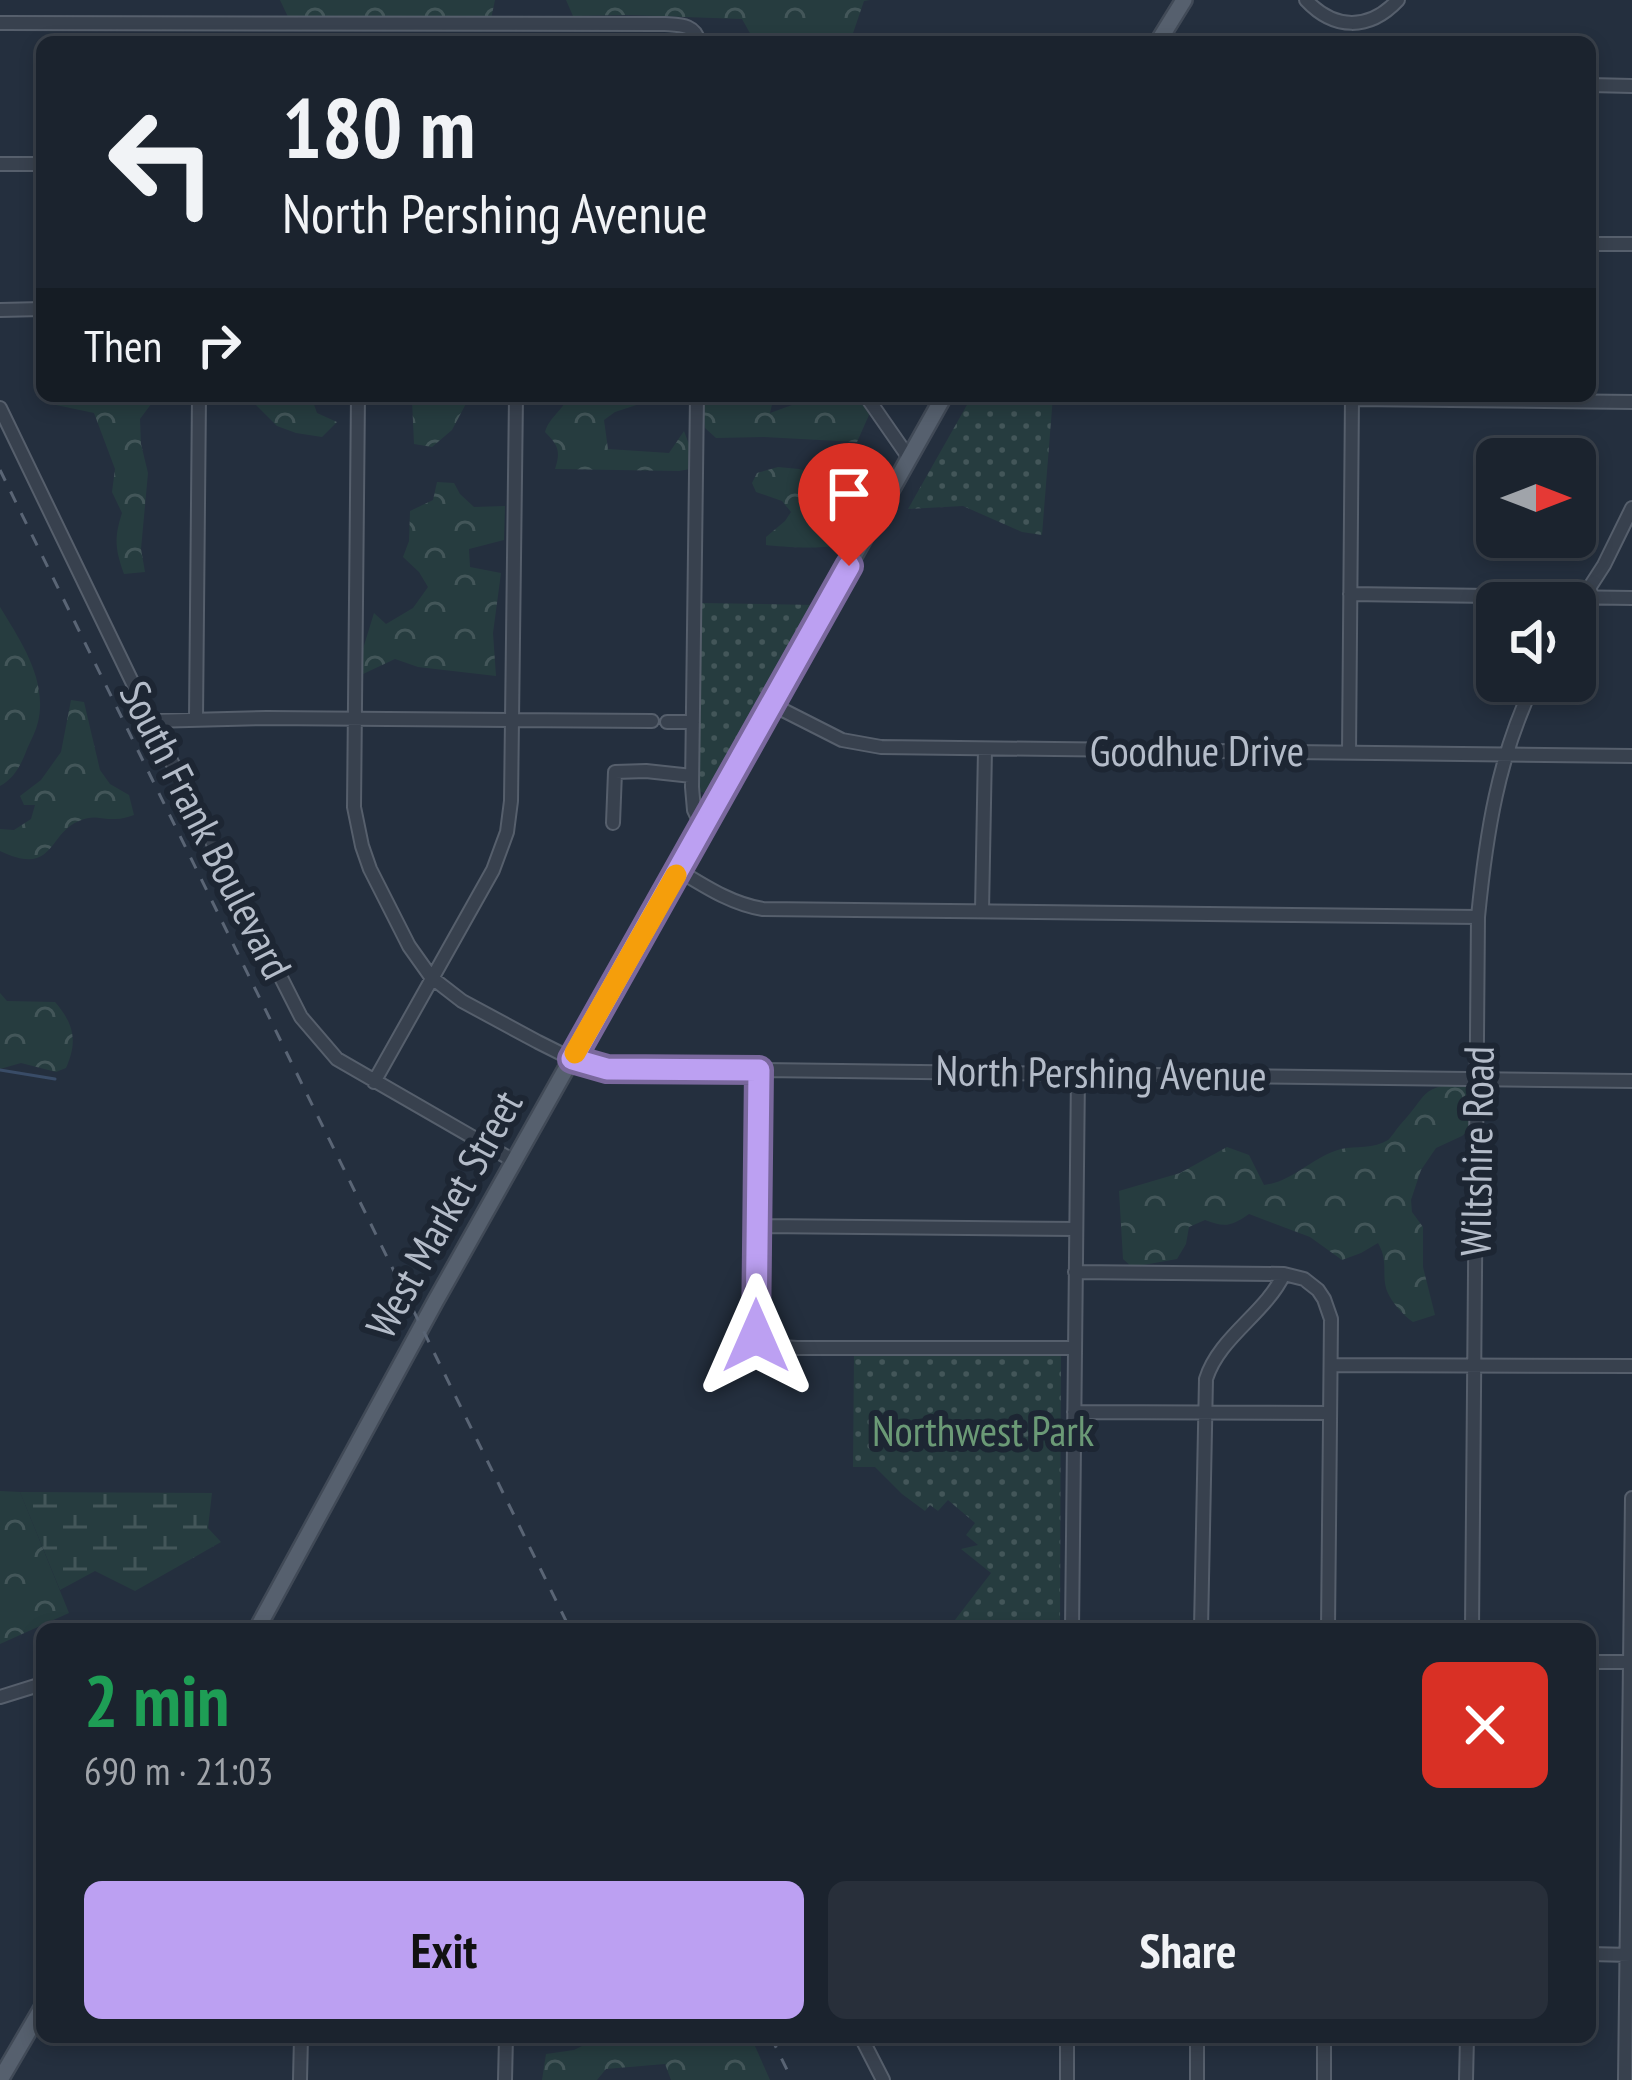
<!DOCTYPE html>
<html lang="en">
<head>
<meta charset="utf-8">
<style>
	:root { --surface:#1b232e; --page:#282f3a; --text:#f1f3f6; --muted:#a0a4aa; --line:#39404a; --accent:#bca0f2 }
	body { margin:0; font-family:"PT Sans Narrow",sans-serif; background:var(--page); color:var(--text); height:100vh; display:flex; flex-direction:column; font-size:45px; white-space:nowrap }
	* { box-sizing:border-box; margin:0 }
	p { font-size:39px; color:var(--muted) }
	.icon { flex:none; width:66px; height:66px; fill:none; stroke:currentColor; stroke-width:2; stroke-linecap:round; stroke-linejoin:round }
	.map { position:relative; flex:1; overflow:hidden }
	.side { position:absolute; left:36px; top:1623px; width:1560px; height:420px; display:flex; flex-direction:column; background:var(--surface); border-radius:18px; box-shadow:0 6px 18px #0003,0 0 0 3px var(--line) }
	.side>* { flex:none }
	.top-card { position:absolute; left:36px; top:36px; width:1560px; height:366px; border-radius:18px; box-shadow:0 6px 18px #0003,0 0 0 3px var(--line); background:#1b232e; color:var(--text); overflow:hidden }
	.needle { width:78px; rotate:90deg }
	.buttons { position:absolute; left:1476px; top:438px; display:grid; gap:24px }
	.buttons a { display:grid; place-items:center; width:120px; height:120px; border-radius:18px; background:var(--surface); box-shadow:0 6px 18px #0003,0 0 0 3px var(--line); font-size:60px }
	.pin { position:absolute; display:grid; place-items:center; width:102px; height:102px; color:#fff; margin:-123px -51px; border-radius:50% 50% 50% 0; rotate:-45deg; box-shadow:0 0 12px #0007 }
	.pin .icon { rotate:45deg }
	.me { position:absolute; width:132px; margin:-66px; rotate:0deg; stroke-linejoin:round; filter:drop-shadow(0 0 9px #0008) }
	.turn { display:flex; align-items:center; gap:42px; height:252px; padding:0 48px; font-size:54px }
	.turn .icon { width:156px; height:156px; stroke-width:2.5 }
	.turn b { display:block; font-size:84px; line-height:102px }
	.then { display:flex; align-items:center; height:114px; padding:0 48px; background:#0003; gap:24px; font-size:45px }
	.round { display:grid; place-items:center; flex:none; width:126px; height:126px; border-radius:18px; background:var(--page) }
	.summary { display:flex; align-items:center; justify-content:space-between; height:204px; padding:0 48px }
	h1 { font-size:72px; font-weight:800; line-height:90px; color:#1e9e55 }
	.primary-button { display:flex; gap:24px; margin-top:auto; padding:24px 48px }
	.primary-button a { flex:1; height:138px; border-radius:18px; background:var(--accent); color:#111; font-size:48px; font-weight:800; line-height:138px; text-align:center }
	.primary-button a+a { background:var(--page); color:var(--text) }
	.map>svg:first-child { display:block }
	.forest { fill:url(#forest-crowns) }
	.wetland { fill:url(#wetland-marsh) }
	.park { fill:url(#park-dots) }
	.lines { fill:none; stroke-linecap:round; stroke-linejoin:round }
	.stream { stroke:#394c67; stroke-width:3 }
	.minor-casing { stroke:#565f6c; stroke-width:16 }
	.major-casing { stroke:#414a57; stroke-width:20 }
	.minor { stroke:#38414e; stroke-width:12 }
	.major { stroke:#56606e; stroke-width:15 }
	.rail { stroke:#5a6575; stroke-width:3; stroke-dasharray:12 12; stroke-linecap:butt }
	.route-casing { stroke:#7a689d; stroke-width:30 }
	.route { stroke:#bca0f2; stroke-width:21 }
	.slow { stroke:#f59e0b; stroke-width:21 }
	.labels { text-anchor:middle; stroke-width:12; stroke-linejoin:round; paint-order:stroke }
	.street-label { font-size:42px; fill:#b4bcc9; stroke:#1d2633 }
	.park-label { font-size:42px; fill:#6b9a76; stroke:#1d2633 }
</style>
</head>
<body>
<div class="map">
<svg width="1632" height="2080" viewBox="0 0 1632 2080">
	<defs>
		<pattern id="forest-crowns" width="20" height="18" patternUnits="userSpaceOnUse" patternTransform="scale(3)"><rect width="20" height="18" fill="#263c3f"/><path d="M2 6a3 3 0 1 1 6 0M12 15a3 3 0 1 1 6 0" fill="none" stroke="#435659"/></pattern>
		<pattern id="wetland-marsh" width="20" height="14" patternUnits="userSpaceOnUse" patternTransform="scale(3)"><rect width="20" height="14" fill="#263c3f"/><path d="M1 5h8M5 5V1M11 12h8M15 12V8" fill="none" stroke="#435659"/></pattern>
		<pattern id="park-dots" width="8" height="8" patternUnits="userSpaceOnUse" patternTransform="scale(3)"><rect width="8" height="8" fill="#263c3f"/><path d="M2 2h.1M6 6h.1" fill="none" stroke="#435659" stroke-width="1.8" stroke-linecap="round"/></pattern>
	</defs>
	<rect width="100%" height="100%" fill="#242f3e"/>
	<path class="forest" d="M 280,0 L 495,0 L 491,19 L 289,19 Z
		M 566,0 L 870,0 L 864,1 L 850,42 L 750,42 L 751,35 L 742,19 L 627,15 L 573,16 Z
		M 58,396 L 157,396 L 140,419 L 141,444 L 148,473 L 141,549 L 145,572 L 124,574 C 115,549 114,538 122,513 L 112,492 L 115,469 L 94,413 L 56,405 Z
		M 247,396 L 311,396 L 317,413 L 337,422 L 322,437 L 296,433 L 277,426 Z
		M 418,396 L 470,396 L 452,430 L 432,447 L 414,444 L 412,400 Z
		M 568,396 L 664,396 L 615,412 L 604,420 L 608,449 L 669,453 L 684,431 L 690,447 L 690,469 L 679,471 L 555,469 C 561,451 558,445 545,432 C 550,416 562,412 568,396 Z
		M 701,396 L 774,396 L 770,413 L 792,405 L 804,396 L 860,396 L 869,415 L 857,442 L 764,437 L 716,438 L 705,428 Z
		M 778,467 L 799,469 L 875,493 C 869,507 863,527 854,538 C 843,552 783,547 766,545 L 766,537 L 785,521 L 791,512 L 782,501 L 756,492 L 752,483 L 757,473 Z
		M 437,482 L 454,483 L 460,494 L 474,507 L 505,506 L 504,540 L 469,549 L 470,567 L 501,573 L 493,633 L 496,676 L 418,667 L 395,659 L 363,674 L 362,652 L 374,613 L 386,624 L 413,608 L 428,587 L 419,572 L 403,557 L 409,541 L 410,511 L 433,500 Z
		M 0,607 C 20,640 48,680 38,722 C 36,731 31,740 27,749 C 22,763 14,779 0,786 Z
		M 71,700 L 84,702 L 100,770 L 110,784 L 129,795 L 134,815 C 128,817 122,819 115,819 C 99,820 96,814 79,821 C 47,834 55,877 0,851 L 0,829 L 14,830 L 31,819 L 35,805 L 24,805 L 20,796 L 41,780 L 61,752 Z
		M 0,993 L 7,1001 L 55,1002 C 74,1024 78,1041 66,1068 L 56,1072 L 21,1063 L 0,1069 Z
		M 1467,1082 L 1472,1127 L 1462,1136 L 1436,1148 L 1421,1170 L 1411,1200 L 1412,1212 L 1423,1227 L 1423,1267 L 1435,1315 L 1413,1322 C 1403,1315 1392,1303 1387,1291 C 1381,1274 1389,1262 1378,1243 L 1361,1253 L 1342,1260 L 1310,1237 L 1249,1214 C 1232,1226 1225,1228 1205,1220 L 1189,1227 L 1186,1244 L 1177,1259 L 1132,1267 L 1123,1259 L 1119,1191 L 1180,1173 L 1227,1147 L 1249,1155 L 1264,1185 C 1293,1182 1313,1156 1341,1149 C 1356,1146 1374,1149 1388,1140 C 1390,1139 1398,1127 1400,1125 C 1431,1092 1417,1088 1467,1082 Z
		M 0,1491 L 20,1492 L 69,1613 L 0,1644 Z
		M 600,2037 L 751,2037 L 770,2080 L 671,2080 L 665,2064 L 606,2069 L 597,2080 L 542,2080 L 546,2054 L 574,2050 Z"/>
	<path class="wetland" d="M 20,1492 L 212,1493 L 208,1528 L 221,1542 L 135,1591 L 95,1571 L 60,1590 Z"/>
	<path class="park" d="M 972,396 L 1053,396 L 1042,535 L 1022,532 L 963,506 L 908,509 Z
		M 701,603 L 817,605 L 710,794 L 701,792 L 698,787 Z
		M 854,1353 L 1061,1356 L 1060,1629 L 948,1629 L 991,1573 L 961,1549 L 978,1545 L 966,1535 L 975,1523 L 948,1500 L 938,1511 L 930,1505 L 925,1511 L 902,1494 L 875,1467 L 853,1467 Z"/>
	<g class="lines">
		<path class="stream" d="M 0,1070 L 55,1079"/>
		<defs>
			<path id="minor" d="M 1306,0 C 1334,30 1369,31 1398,0
				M 0,23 L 665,24 C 680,25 695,24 699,42
				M 1590,85 L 1632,86
				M 0,164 L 42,164
				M 1590,244 L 1632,244
				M 0,310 L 42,309
				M 358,396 L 354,807 L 362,846 L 370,869 L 409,946 L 431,977 L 462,1001 L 538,1042 L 572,1059 L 607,1068 L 1632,1081
				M 697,396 L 692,787 L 694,810 L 702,827
				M 866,396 L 909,458
				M 1352,399 L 1632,402
				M 0,408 L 151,721 L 301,1017 L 337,1059 L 514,1161
				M 1350,594 L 1632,598
				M 1575,610 L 1604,565 L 1632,508
				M 771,704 L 842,740 L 881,747 L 1632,756
				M 196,719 L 199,396
				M 151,721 L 267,718 L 652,721
				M 667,722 L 693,722
				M 1349,753 L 1352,396
				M 613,823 L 615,772 L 646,771 L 692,776
				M 678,870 C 706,887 732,904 763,909 L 1478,917
				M 982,911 L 985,749
				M 759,1070 L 755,1322 L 759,1342 L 766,1346 L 797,1348 L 1075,1348
				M 374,1082 L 493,870 L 507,832 L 511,801 L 516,396
				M 756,1226 L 1076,1229
				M 1075,1272 L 1284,1274 L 1304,1279 L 1318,1290 L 1324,1299 L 1331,1319 L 1328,1629
				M 1331,1365 L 1632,1366
				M 1074,1412 L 1330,1413
				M 1072,1629 L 1078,1074
				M 1201,1629 L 1206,1379 C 1219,1337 1265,1314 1284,1274
				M 1472,1629 L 1478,917 C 1486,835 1498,756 1535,681
				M 1590,1662 L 1632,1662
				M 0,1697 L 42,1684
				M 1590,1954 L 1631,1955
				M 861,2037 L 883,2080
				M 300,2080 L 301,2037
				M 505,2080 L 506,2037
				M 1067,2080 L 1067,2037
				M 1197,2080 L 1197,2037
				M 1324,2080 L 1324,2037
				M 1466,2080 L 1467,2037
				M 1625,2080 L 1632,1498"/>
			<path id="major" d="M 1158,42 L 1184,0
				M 257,1629 L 435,1302 L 944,396
				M 0,2080 L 42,2008"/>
		</defs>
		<use href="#minor" class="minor-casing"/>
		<use href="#major" class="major-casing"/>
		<use href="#minor" class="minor"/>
		<use href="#major" class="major"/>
		<path class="rail" d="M 0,470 L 570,1629
			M 771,2037 L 792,2080"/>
	</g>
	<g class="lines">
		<defs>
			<path id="route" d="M 756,1336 L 759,1070 L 607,1069 L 572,1059 L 849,566"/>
		</defs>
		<use href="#route" class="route-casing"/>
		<use href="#route" class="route"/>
		<path class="slow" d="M 575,1053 L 676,875"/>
	</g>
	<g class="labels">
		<g class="street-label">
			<text x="1197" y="766">Goodhue Drive</text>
			<text transform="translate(206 830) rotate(63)" y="15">South Frank Boulevard</text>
			<text transform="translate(1101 1073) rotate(1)" y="15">North Pershing Avenue</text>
			<text transform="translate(1477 1151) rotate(-89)" y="15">Wiltshire Road</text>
			<text transform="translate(444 1214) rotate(-61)" y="15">West Market Street</text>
		</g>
		<g class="park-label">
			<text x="983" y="1446">Northwest Park</text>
		</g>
	</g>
</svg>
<div class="buttons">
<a><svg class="needle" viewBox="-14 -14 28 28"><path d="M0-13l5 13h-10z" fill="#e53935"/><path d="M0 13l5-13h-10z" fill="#a0a4aa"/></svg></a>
<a><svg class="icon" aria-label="sound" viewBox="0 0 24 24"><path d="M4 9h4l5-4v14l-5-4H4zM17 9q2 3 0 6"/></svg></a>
</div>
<div class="pin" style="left:849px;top:566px;background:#d93025"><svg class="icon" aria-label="arrive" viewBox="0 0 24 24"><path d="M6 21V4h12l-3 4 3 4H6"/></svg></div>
<svg class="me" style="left:756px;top:1336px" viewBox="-20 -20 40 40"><path d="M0-17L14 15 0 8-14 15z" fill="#bca0f2" stroke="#fff" stroke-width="4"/></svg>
<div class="top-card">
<div class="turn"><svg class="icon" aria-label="left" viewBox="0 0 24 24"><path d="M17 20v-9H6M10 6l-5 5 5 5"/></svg><div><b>180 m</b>North Pershing Avenue</div></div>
<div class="then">Then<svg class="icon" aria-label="right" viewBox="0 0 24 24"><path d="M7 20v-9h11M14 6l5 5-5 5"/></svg></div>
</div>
<section class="side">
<div class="summary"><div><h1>2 min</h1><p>690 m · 21:03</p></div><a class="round" style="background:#d93025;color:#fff"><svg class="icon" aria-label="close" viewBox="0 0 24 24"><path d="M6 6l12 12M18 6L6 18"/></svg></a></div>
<div class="primary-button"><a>Exit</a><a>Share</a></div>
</section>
</div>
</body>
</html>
